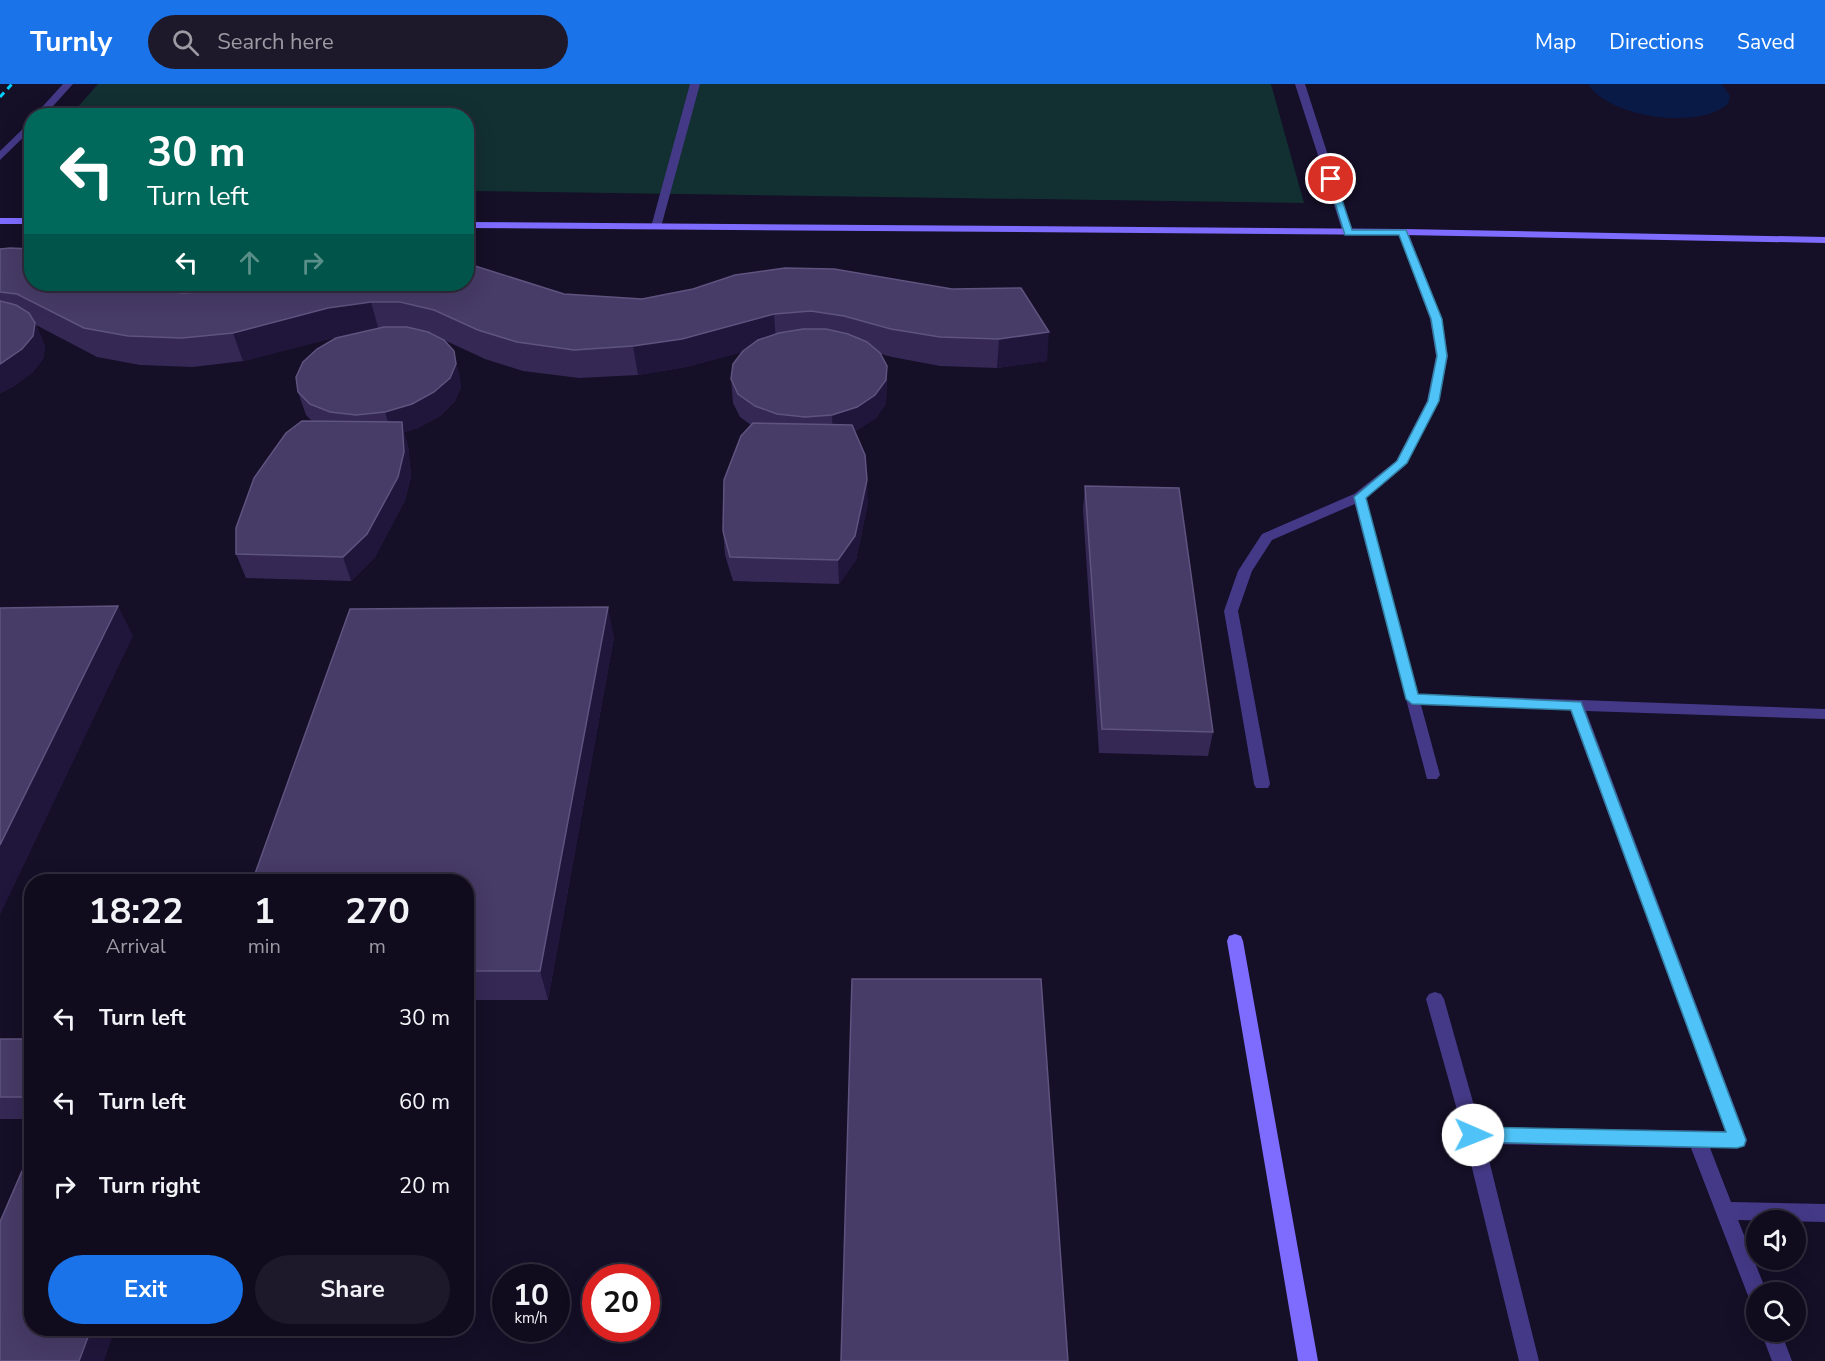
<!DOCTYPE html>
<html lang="en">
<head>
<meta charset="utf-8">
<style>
	:root { --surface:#100b1d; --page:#1e192a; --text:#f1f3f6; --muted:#9c9ba4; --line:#302b3b; --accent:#1a73e8 }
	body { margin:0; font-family:"Nunito Sans",sans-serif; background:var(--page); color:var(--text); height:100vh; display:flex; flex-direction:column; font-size:22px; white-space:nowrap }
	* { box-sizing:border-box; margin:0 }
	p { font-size:20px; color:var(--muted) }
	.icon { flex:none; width:33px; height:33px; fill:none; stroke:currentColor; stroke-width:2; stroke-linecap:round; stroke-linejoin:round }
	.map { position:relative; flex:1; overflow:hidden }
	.sheet { position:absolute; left:24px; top:790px; width:450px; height:462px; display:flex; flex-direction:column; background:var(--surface); border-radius:24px; box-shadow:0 6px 24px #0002,0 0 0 2px var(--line) }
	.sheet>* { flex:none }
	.guide { position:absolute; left:24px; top:24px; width:450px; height:183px; border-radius:24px; box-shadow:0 6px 24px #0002,0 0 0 2px var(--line); background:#00695c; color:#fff; overflow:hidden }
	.buttons { position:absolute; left:1746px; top:1126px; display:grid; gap:12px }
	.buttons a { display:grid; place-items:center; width:60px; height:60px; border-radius:50%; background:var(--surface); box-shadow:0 6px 24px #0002,0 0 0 2px var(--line); font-size:30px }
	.speed { position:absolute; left:492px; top:1180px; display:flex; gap:12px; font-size:30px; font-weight:700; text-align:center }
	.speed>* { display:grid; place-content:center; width:78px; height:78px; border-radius:50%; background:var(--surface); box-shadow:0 6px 24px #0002,0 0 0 2px var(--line); line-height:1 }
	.speed small { font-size:15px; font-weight:400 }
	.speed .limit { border:9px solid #d22; background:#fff; color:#111 }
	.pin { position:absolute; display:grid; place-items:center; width:51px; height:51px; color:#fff; margin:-26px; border:3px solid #fff; border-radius:50%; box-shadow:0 2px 6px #0007 }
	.me { position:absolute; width:66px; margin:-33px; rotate:91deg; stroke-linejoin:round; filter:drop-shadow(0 0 4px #0008) }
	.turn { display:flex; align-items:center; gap:21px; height:126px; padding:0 24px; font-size:27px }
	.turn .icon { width:78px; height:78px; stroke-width:2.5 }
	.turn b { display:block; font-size:42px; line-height:51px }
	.lanes { display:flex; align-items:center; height:57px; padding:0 24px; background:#0003; justify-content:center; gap:30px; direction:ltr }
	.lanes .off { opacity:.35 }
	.eta { display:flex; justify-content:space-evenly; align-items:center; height:102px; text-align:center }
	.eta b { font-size:36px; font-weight:700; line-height:42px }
	.cta { display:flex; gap:12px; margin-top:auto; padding:12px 24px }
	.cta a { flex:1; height:69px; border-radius:36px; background:var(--accent); color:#fff; font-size:24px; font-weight:700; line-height:69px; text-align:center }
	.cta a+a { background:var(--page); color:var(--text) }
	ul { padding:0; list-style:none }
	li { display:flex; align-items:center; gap:18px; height:84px; padding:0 24px }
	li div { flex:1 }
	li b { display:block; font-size:22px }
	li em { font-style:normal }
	header { display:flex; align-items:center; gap:36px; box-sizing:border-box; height:84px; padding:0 30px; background:var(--accent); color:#fff }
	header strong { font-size:28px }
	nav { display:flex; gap:33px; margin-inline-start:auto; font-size:21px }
	.search { width:420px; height:54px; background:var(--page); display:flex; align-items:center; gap:15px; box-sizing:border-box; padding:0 21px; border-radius:33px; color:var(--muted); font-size:22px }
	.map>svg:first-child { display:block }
	.green { fill:#122f31 }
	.water { fill:#091a46 }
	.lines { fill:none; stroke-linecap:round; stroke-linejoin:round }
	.lane { fill:#443987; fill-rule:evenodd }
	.street { fill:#443987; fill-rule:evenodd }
	.secondary { fill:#7e6cff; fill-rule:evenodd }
	.rail { stroke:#01cdff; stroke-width:3; stroke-dasharray:6 5; stroke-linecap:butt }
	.wall { fill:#352855 }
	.shaded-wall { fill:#20163b }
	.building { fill:#473b67; stroke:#5f537f; stroke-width:1.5 }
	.route { fill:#4fc3f7; stroke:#337fa1; stroke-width:1.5 }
</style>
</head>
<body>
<header>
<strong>Turnly</strong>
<div class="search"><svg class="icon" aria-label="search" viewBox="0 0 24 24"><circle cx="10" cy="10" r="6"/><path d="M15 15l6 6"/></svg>Search here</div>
<nav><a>Map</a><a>Directions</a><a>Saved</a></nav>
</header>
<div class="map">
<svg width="1825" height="1277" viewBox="0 0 1825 1277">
	<rect width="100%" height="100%" fill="#150f27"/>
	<path class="green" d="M 98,0 L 1271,0 L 1304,119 L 467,107 L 466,32 L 70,32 Z"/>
	<path class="water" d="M 1588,0 L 1722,0 L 1730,12 L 1728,20 C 1698,46 1609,34 1588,0 Z"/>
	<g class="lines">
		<path class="lane" d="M 1295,0 L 1305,0 L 1353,149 L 1352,151 L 1343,149 Z
			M 1359,409 L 1365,413 L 1418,610 L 1825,625 L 1825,635 L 1586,627 L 1747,1056 L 1745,1062 L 1738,1064 L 1710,1064 L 1731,1118 L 1825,1120 L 1825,1138 L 1738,1136 L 1767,1209 L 1756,1209 L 1756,1219 L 1750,1216 L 1747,1209 L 1691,1064 L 1485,1060 L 1539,1277 L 1519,1277 L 1464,1051 L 1426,915 L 1429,910 L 1435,908 L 1441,910 L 1444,915 L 1480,1043 L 1725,1047 L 1570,626 L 1421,621 L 1440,691 L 1437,695 L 1427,695 L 1353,413 Z
			M 1761,1248 L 1781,1248 L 1792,1277 L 1772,1277 Z"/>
		<path class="street" d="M 63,0 L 73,0 L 44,32 L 34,32 Z
			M 690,0 L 700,0 L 661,143 L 652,145 L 651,143 Z
			M 32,36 L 32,45 L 0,76 L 0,67 Z
			M 1403,145 L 1408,148 L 1442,235 L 1448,272 L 1439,317 L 1405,382 L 1364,416 L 1272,456 L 1252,487 L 1238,527 L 1270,700 L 1268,704 L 1256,704 L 1254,700 L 1224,527 L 1238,487 L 1262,450 L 1354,410 L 1396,377 L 1427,317 L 1436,272 L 1430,235 L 1398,148 Z"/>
		<path class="secondary" d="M 0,134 L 32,134 L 32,140 L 0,140 Z
			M 466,138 L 1403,145 L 1825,153 L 1825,159 L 1403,151 L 466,144 Z
			M 1235,850 L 1241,852 L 1243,857 L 1318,1277 L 1298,1277 L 1227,857 L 1229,852 Z"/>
		<path class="rail" d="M 0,13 L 12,0"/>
	</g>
	<path class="wall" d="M 0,165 L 147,205 L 183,209 L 564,210 L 642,215 L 952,205 L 1047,277 L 997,284 L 940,282 L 892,273 L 881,270 L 887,282 L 886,320 L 876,334 L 855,347 L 868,419 L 856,476 L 839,500 L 733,497 L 725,471 L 723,447 L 751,341 L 740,333 L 733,319 L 731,295 L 742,268 L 686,283 L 638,291 L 579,294 L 523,287 L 485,275 L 444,256 L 459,290 L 461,303 L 455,317 L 440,332 L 418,344 L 404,348 L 408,362 L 411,392 L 405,416 L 375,473 L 351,497 L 246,494 L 236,470 L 312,337 L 306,331 L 298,308 L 350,251 L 337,253 L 243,277 L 193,283 L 140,281 L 97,273 L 36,241 L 45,262 L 43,275 L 33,288 L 14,302 L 0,309 Z
		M 1085,402 L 1213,648 L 1208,672 L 1099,669 L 1083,426 Z
		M 614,553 L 548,916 L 466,916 L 466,798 Z
		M 0,955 L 32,955 L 32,1035 L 0,1035 Z"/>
	<path class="shaded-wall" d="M 371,218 L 379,247 L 337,253 L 243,277 L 233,249 L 328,224 Z
		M 774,230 L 776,259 L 686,283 L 638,291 L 633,262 Z
		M 35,239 L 45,262 L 43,275 L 33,288 L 14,302 L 0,309 L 0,280 Z
		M 1049,248 L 1047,277 L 997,284 L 999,255 Z
		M 454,267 L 459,290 L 461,303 L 455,317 L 440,332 L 418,344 L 404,348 L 408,362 L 411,392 L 405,416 L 375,473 L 351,497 L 343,473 L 392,352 L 385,328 Z
		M 887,282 L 886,320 L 876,334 L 858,346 L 833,354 L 832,331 Z
		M 867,396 L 868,419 L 856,476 L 839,500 L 838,476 Z
		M 118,522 L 133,552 L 0,831 L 0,761 Z
		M 608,523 L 614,553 L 548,916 L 540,887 Z
		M 91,1245 L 115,1245 L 104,1277 L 79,1277 Z"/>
	<path class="building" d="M 10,164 L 32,165 L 32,200 L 134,200 L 147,205 L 183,209 L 230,206 L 262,200 L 466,200 L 466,180 L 472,181 L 564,210 L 642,215 L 693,205 L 735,191 L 785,184 L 834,185 L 952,205 L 1021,204 L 1049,248 L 999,255 L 940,253 L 891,245 L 844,232 L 811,227 L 774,230 L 682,255 L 633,262 L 574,266 L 517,258 L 478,246 L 434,226 L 400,218 L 371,218 L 328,224 L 233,249 L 182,254 L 128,252 L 84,244 L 17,210 L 0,208 L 0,165 Z
		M 0,217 L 16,221 L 29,229 L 35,239 L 33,252 L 22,265 L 0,280 Z
		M 384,243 L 407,243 L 428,248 L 444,256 L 454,267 L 456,280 L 450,294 L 434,308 L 412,320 L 385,328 L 356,331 L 330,328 L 310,320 L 298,308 L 296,293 L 303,278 L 317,265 L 336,254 Z
		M 803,245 L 826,245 L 848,250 L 867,258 L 880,269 L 887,282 L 886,296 L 875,311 L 857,323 L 832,331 L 805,333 L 777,330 L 755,322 L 738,310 L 731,295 L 733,280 L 743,267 L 758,256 L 779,249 Z
		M 302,337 L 402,338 L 404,368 L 398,393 L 367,450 L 343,473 L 236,470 L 236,444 L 254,394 L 286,349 Z
		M 753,339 L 852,341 L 865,371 L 867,396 L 855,452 L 838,476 L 730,473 L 723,447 L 724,396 L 741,352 Z
		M 1085,402 L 1179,404 L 1213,648 L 1102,645 Z
		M 118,522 L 0,761 L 0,524 Z
		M 608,523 L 540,887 L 466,887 L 466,798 L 252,798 L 350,525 Z
		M 852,895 L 1041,895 L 1068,1277 L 841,1277 Z
		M 0,955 L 32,955 L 32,1013 L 0,1013 Z
		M 22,1087 L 32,1087 L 32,1245 L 91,1245 L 79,1277 L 0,1277 L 0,1138 Z"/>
	<path class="route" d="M 1327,93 L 1335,95 L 1352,146 L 1406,146 L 1442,235 L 1447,272 L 1439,317 L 1407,379 L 1366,414 L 1418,610 L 1581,618 L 1746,1056 L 1744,1062 L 1737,1064 L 1473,1058 L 1467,1056 L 1464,1051 L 1467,1045 L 1473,1043 L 1726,1048 L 1571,626 L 1412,620 L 1406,615 L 1354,413 L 1397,377 L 1428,317 L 1437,272 L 1431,235 L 1399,151 L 1345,151 Z"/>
</svg>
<div class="buttons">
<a><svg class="icon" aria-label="sound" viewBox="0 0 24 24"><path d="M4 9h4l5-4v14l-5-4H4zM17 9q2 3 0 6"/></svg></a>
<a><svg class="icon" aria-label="search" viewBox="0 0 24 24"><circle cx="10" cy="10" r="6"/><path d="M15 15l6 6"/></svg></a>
</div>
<div class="speed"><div>10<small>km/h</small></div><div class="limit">20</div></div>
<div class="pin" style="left:1331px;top:95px;background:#d93025"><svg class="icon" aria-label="arrive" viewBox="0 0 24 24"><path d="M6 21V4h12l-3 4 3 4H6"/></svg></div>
<svg class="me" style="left:1473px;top:1051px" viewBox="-20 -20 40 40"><circle r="19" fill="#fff"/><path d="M0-13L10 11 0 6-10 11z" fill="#4fc3f7"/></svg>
<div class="guide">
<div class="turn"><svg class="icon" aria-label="left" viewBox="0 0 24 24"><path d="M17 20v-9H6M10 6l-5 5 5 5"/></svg><div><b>30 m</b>Turn left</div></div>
<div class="lanes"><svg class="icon" aria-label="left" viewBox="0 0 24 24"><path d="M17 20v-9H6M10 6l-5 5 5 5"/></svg><svg class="icon off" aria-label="ahead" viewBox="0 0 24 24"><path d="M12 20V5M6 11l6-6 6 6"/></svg><svg class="icon off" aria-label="right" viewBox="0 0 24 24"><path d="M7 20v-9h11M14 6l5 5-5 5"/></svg></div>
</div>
<section class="sheet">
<div class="eta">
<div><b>18:22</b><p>Arrival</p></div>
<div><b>1</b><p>min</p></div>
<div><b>270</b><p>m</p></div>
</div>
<ul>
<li><svg class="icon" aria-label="left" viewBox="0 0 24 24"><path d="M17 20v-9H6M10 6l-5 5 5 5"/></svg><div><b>Turn left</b></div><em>30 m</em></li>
<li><svg class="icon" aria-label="left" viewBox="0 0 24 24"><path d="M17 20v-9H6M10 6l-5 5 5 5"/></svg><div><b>Turn left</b></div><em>60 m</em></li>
<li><svg class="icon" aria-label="right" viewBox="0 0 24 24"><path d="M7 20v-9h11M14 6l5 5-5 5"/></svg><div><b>Turn right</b></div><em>20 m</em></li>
</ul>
<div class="cta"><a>Exit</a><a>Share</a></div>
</section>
</div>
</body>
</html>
